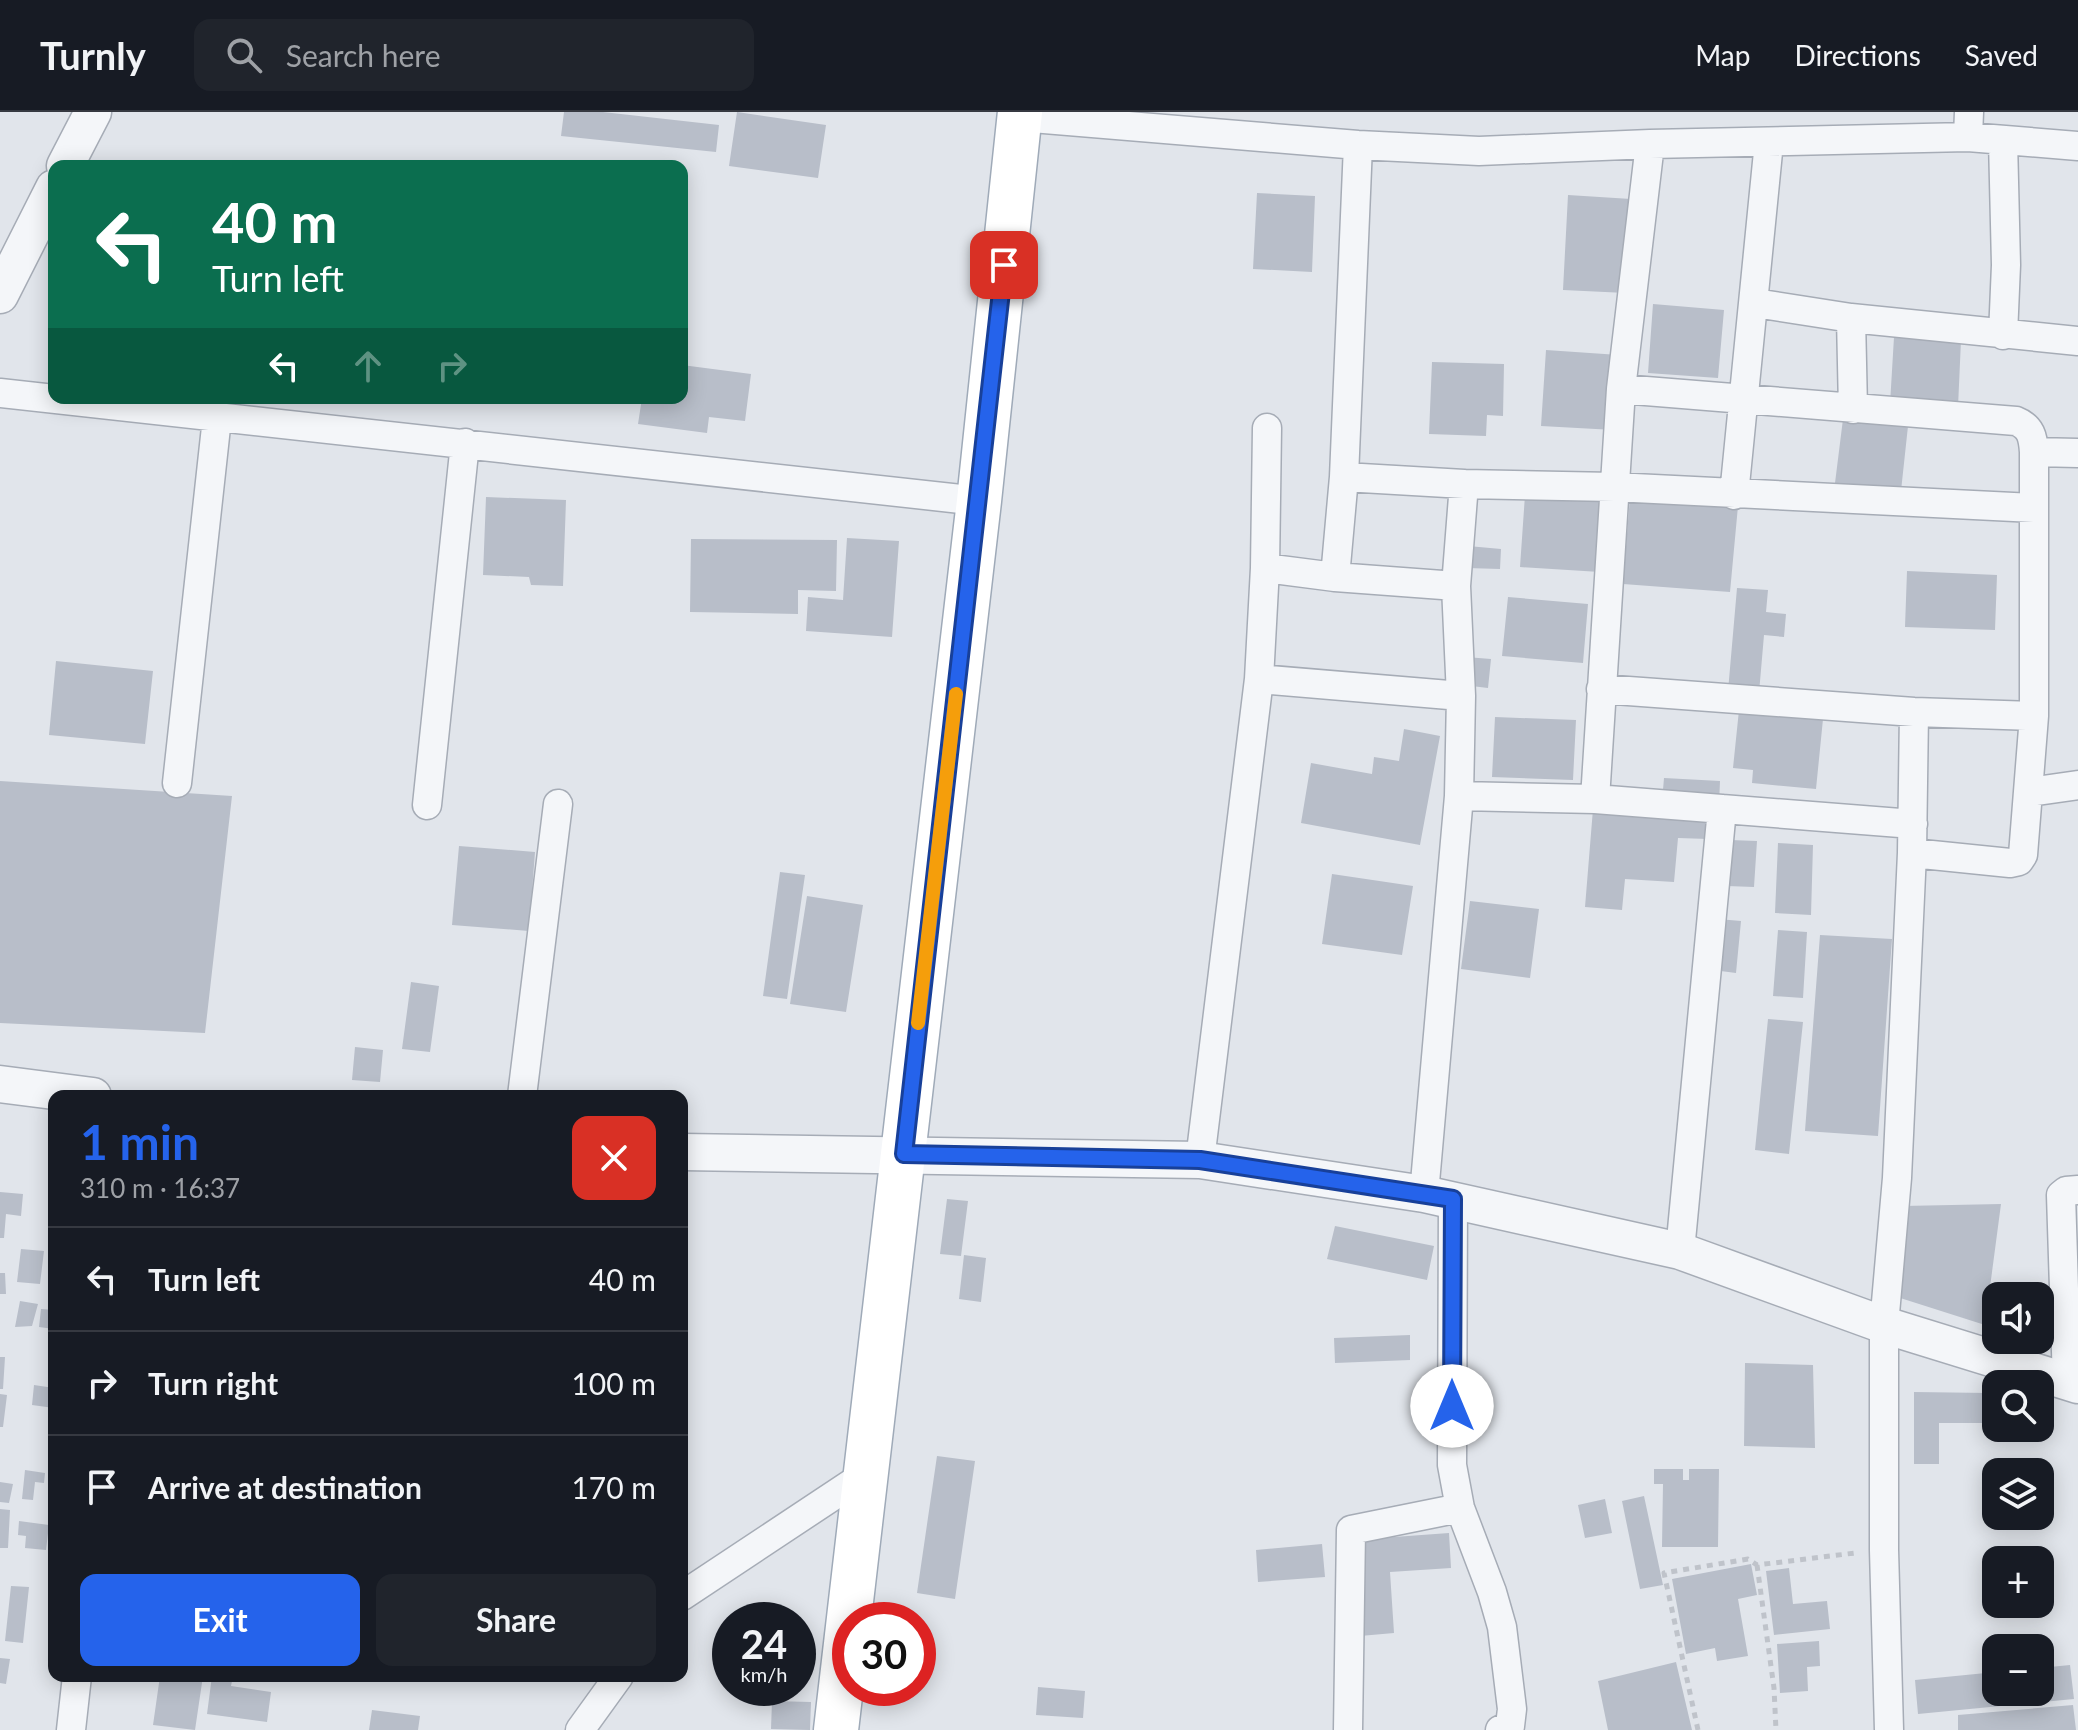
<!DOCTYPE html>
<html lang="en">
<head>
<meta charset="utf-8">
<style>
	:root { --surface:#171b24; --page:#20242c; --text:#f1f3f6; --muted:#9ea1a6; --line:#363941; --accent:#2563eb }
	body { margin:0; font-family:Lato,sans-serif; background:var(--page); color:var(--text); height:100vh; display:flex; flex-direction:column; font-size:30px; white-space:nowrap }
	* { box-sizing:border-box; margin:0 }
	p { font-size:26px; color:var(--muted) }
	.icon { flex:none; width:44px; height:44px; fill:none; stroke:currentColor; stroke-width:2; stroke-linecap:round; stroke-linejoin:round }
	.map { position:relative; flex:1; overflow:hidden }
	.panel { position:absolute; left:48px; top:978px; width:640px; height:592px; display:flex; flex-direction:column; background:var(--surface); border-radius:16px; box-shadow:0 4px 20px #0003 }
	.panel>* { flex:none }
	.top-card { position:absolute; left:48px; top:48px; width:640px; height:244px; border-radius:16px; box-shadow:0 4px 20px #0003; background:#0b6e4f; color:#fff; overflow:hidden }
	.tools { position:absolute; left:1982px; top:1170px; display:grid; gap:16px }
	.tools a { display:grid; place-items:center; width:72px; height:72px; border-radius:16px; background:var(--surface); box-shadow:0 4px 20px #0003; font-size:40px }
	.speed { position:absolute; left:712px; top:1490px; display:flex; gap:16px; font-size:40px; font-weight:700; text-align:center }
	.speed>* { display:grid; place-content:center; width:104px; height:104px; border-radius:50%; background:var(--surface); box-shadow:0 4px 20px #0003; line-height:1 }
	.speed small { font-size:20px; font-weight:400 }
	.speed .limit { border:12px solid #d22; background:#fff; color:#111 }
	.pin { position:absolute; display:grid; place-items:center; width:68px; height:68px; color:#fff; margin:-34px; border-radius:16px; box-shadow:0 4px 12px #0006 }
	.me { position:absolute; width:88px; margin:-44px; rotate:0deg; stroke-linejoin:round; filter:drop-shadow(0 0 6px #0008) }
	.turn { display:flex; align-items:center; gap:28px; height:168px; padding:0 32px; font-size:36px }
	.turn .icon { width:104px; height:104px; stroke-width:2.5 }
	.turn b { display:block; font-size:56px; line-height:68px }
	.lanes { display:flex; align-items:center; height:76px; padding:0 32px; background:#0003; justify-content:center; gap:40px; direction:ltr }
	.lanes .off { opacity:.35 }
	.round { display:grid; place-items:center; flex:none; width:84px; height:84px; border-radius:16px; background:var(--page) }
	.summary { display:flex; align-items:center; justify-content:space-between; height:136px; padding:0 32px }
	h1 { font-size:48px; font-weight:700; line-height:60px; color:var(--accent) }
	.primary-button { display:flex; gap:16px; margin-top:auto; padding:16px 32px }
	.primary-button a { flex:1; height:92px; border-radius:16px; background:var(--accent); color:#fff; font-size:32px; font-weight:700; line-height:92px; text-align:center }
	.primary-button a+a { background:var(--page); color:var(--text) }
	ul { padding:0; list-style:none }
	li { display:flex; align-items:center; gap:24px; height:104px; padding:0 32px; border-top:2px solid var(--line) }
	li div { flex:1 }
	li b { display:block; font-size:30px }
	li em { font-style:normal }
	header { display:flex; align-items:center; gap:48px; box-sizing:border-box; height:112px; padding:0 40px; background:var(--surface); border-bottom:2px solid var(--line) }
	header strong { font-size:38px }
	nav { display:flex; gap:44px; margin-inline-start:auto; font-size:28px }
	.search { width:560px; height:72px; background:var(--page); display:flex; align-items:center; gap:20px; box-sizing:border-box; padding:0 28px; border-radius:16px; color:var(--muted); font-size:30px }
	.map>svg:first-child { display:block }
	.building { fill:#b8bec9 }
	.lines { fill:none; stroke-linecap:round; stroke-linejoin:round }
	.minor-casing { stroke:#a6acb6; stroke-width:31 }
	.tertiary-casing { stroke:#a6acb6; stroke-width:39 }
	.primary-casing { stroke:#9faab8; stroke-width:47 }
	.path { stroke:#bfc3ca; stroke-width:5; stroke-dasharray:6 6; stroke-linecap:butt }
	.minor { stroke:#f4f6f9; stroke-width:28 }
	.tertiary { stroke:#f4f6f9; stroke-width:36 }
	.primary { stroke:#fff; stroke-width:44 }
	.route-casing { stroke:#184099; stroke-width:20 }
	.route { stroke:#2563eb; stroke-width:14 }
	.slow { stroke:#f59e0b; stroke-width:14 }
</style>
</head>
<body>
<header>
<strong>Turnly</strong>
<div class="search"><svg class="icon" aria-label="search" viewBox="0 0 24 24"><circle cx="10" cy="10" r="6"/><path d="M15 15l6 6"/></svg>Search here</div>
<nav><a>Map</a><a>Directions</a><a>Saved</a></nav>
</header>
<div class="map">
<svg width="2078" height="1618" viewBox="0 0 2078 1618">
	<rect width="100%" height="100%" fill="#e1e5eb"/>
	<path class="building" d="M 564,0 L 603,0 L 719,13 L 716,40 L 561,24 Z
		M 737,0 L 826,13 L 818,66 L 729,54 Z
		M 1257,81 L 1315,84 L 1312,160 L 1253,157 Z
		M 1568,83 L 1631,87 L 1626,181 L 1563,178 Z
		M 1653,192 L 1724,198 L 1718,266 L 1648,261 Z
		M 1894,225 L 1961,228 L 1958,295 L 1890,292 Z
		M 1546,238 L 1619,243 L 1614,318 L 1541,314 Z
		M 1432,250 L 1504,252 L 1503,304 L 1487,303 L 1486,324 L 1429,322 Z
		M 682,253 L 751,262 L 745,309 L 709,305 L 707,321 L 638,312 L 642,286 L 682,286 Z
		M 1843,307 L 1908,314 L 1901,379 L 1835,371 Z
		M 1525,383 L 1604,388 L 1600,460 L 1520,455 Z
		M 486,385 L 566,388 L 563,474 L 531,473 L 529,465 L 483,463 Z
		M 1630,385 L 1738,394 L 1730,480 L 1623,472 Z
		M 847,426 L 899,429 L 892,525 L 806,519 L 808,485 L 843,488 Z
		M 691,427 L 837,428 L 836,479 L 798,478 L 798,502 L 690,500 Z
		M 1468,434 L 1501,437 L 1500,457 L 1467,456 Z
		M 1907,459 L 1997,463 L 1995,518 L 1905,515 Z
		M 1737,476 L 1768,478 L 1766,500 L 1786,502 L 1784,525 L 1764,523 L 1759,581 L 1728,579 Z
		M 1508,485 L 1588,492 L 1583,551 L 1502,544 Z
		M 1466,545 L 1491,547 L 1488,576 L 1463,573 Z
		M 56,549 L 153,559 L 145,632 L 49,623 Z
		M 1739,598 L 1823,607 L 1816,677 L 1752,671 L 1753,658 L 1733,656 Z
		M 1495,605 L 1576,608 L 1573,668 L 1492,665 Z
		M 1404,617 L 1440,624 L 1420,733 L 1301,711 L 1311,651 L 1372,662 L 1374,645 L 1399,649 Z
		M 1664,666 L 1720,669 L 1719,693 L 1662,690 Z
		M 0,669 L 232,684 L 205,921 L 0,911 Z
		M 1593,697 L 1710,705 L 1708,727 L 1678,726 L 1674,770 L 1625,767 L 1622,798 L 1585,795 Z
		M 1730,728 L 1757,729 L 1754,775 L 1727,774 Z
		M 1778,731 L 1813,733 L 1811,803 L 1775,801 Z
		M 459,734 L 535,740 L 529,819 L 452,813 Z
		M 780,760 L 805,763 L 787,887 L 763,884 Z
		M 1332,762 L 1413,774 L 1402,843 L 1322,832 Z
		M 807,784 L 863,793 L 846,900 L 790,892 Z
		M 1470,789 L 1539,797 L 1530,866 L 1461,857 Z
		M 1718,807 L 1741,809 L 1736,861 L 1713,858 Z
		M 1778,818 L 1807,820 L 1803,886 L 1773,884 Z
		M 1820,823 L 1892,827 L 1878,1024 L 1805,1019 Z
		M 411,870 L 439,874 L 430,940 L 402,937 Z
		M 1768,907 L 1803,910 L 1789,1042 L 1755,1038 Z
		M 355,935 L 383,938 L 380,970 L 352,968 Z
		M 0,1080 L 23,1082 L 21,1104 L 6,1102 L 4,1126 L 0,1126 Z
		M 947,1087 L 968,1089 L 961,1144 L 940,1142 Z
		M 2001,1092 L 1985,1213 L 1894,1184 L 1903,1094 Z
		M 1335,1114 L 1434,1134 L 1427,1168 L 1327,1147 Z
		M 21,1137 L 44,1139 L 40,1172 L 17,1170 Z
		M 964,1143 L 986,1146 L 981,1190 L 959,1187 Z
		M 0,1161 L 5,1161 L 6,1182 L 0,1182 Z
		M 20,1189 L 38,1192 L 32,1214 L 15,1215 Z
		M 41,1197 L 54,1198 L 54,1217 L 39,1215 Z
		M 1410,1223 L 1410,1248 L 1335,1251 L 1334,1226 Z
		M 0,1245 L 5,1245 L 3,1277 L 0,1277 Z
		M 1745,1251 L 1813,1253 L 1815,1336 L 1744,1334 Z
		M 34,1273 L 54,1276 L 54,1296 L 32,1293 Z
		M 1914,1280 L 1989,1281 L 1989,1311 L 1939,1311 L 1939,1352 L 1914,1352 Z
		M 0,1282 L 7,1283 L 3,1315 L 0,1315 Z
		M 937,1344 L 975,1349 L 955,1487 L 917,1481 Z
		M 1654,1357 L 1683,1357 L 1683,1368 L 1689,1368 L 1689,1357 L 1719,1357 L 1718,1435 L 1662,1435 L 1663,1372 L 1654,1372 Z
		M 25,1358 L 45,1361 L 44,1371 L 35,1370 L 33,1388 L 22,1387 Z
		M 0,1370 L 13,1372 L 9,1391 L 0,1390 Z
		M 1644,1384 L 1663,1473 L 1640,1477 L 1622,1389 Z
		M 1605,1387 L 1612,1421 L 1585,1426 L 1578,1393 Z
		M 0,1397 L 10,1398 L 8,1436 L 0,1436 Z
		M 19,1409 L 49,1413 L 46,1438 L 25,1436 L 26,1424 L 18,1423 Z
		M 1449,1421 L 1451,1456 L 1390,1460 L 1394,1521 L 1360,1524 L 1353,1428 Z
		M 1322,1432 L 1325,1465 L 1258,1470 L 1256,1438 Z
		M 1751,1452 L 1757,1483 L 1738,1487 L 1748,1544 L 1717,1549 L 1715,1536 L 1686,1542 L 1672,1467 Z
		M 1789,1456 L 1793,1492 L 1827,1489 L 1830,1517 L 1774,1523 L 1766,1459 Z
		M 11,1474 L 29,1475 L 23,1531 L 5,1529 Z
		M 1819,1529 L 1820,1554 L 1807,1555 L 1808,1579 L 1780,1581 L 1777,1532 Z
		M 0,1546 L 10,1547 L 6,1572 L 0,1571 Z
		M 1676,1550 L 1692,1618 L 1608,1618 L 1598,1569 Z
		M 2070,1553 L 2074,1587 L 1918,1602 L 1915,1568 L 1996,1560 L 1996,1580 L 2040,1580 L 2040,1556 Z
		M 160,1564 L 203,1564 L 195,1618 L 153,1613 Z
		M 212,1564 L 233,1564 L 231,1574 L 271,1580 L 267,1610 L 207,1602 Z
		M 1038,1575 L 1085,1579 L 1083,1606 L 1036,1603 Z
		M 772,1589 L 811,1590 L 810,1618 L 771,1617 Z
		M 2073,1593 L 2076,1618 L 1958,1618 L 1958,1603 Z
		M 372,1598 L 420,1604 L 418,1618 L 369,1618 Z"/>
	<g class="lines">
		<defs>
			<path id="minor" d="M 1020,5 L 1358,33 L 1479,39 L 1650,32 L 1968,25 L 2078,34
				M 1968,25 L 1969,0
				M 1650,32 L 1621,277 L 1595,687 L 1913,712
				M 1358,33 L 1344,365 L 1335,465 L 1456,474
				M 1755,191 L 1851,206 L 2078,229
				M 1851,206 L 1853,297
				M 2003,223 L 2006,153 L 2003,28
				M 1621,277 L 2016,309 C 2031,315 2033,325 2034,340 L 2034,604
				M 0,281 L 979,389
				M 1267,316 L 1265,456 L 1259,567 L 1461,584
				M 2034,340 L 2078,341
				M 1344,365 L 1464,372 L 1614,375 L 2034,396
				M 1734,383 L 1769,30
				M 1265,456 L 1335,465
				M 1601,577 L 1914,600 L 2034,604 L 2023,743 L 2019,749 L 2010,751 L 1912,741
				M 177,671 L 217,306
				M 2030,680 L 2078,673
				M 1459,684 L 1595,687
				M 427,693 L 465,331
				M 522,984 L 558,692
				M 1200,1048 L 1259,567
				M 1424,1082 L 1459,684 L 1461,584 L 1456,474 L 1464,372
				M 1453,1087 L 1452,1353 L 1460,1396 L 1492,1480 L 1502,1515 L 1512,1597 L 1510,1614 L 1500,1618
				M 1680,1139 L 1722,697
				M 2067,1270 L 2061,1083 L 2066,1079 L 2078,1078
				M 682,1484 L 866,1362
				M 71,1618 L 77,1564
				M 580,1618 L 619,1564
				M 1348,1618 L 1351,1418 L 1460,1396
				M 1889,1618 L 1884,1438 L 1884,1213 L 1897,1066 L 1912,741 L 1914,600"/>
			<path id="tertiary" d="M 65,54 L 93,0
				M 0,183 L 54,76
				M 0,972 L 93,984
				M 682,1040 L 1200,1048 L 1424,1082 L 1680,1139 L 1884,1213 L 2078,1273"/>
			<path id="primary" d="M 836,1618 L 979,389 L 1020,0"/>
		</defs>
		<use href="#minor" class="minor-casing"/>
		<use href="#tertiary" class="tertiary-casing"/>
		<use href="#primary" class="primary-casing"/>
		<path class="path" d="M 1757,1453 L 1774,1576 L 1776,1618
			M 1698,1618 L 1664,1461 L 1748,1447 L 1757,1453 L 1855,1441"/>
		<use href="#minor" class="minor"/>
		<use href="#tertiary" class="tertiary"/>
		<use href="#primary" class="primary"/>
	</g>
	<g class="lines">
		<defs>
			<path id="route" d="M 1004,153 L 904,1042 L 1200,1048 L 1453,1087 L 1452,1294"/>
		</defs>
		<use href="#route" class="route-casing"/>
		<use href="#route" class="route"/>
		<path class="slow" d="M 918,911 L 956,582"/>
	</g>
</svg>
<div class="tools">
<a><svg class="icon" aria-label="sound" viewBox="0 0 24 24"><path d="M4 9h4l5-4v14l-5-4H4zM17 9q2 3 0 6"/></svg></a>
<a><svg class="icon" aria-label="search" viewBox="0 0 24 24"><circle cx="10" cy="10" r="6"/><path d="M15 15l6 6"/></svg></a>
<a><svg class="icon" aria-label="layers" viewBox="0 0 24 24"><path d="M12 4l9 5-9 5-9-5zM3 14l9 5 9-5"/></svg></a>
<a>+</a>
<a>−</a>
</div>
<div class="speed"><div>24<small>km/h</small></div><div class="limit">30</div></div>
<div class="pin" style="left:1004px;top:153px;background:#d93025"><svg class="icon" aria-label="arrive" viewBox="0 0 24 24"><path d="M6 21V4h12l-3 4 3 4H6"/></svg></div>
<svg class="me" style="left:1452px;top:1294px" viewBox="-20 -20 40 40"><circle r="19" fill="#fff"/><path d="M0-13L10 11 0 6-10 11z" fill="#2563eb"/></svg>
<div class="top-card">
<div class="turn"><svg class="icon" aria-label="left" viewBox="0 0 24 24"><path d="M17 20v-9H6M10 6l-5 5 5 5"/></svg><div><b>40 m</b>Turn left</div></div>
<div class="lanes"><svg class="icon" aria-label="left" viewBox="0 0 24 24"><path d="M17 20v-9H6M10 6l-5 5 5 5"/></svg><svg class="icon off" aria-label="ahead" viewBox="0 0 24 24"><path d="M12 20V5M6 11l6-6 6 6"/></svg><svg class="icon off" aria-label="right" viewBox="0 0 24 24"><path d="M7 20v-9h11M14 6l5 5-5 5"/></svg></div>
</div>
<section class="panel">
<div class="summary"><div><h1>1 min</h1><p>310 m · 16:37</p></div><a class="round" style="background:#d93025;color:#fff"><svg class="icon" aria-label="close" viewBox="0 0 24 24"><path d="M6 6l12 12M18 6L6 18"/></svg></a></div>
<ul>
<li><svg class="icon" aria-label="left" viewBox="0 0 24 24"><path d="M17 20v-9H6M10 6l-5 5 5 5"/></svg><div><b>Turn left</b></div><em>40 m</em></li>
<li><svg class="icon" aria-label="right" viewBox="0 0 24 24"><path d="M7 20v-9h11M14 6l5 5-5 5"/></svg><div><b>Turn right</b></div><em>100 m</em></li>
<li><svg class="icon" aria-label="arrive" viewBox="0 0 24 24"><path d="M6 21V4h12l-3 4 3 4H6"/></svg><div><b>Arrive at destination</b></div><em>170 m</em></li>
</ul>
<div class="primary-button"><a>Exit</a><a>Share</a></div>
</section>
</div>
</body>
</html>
